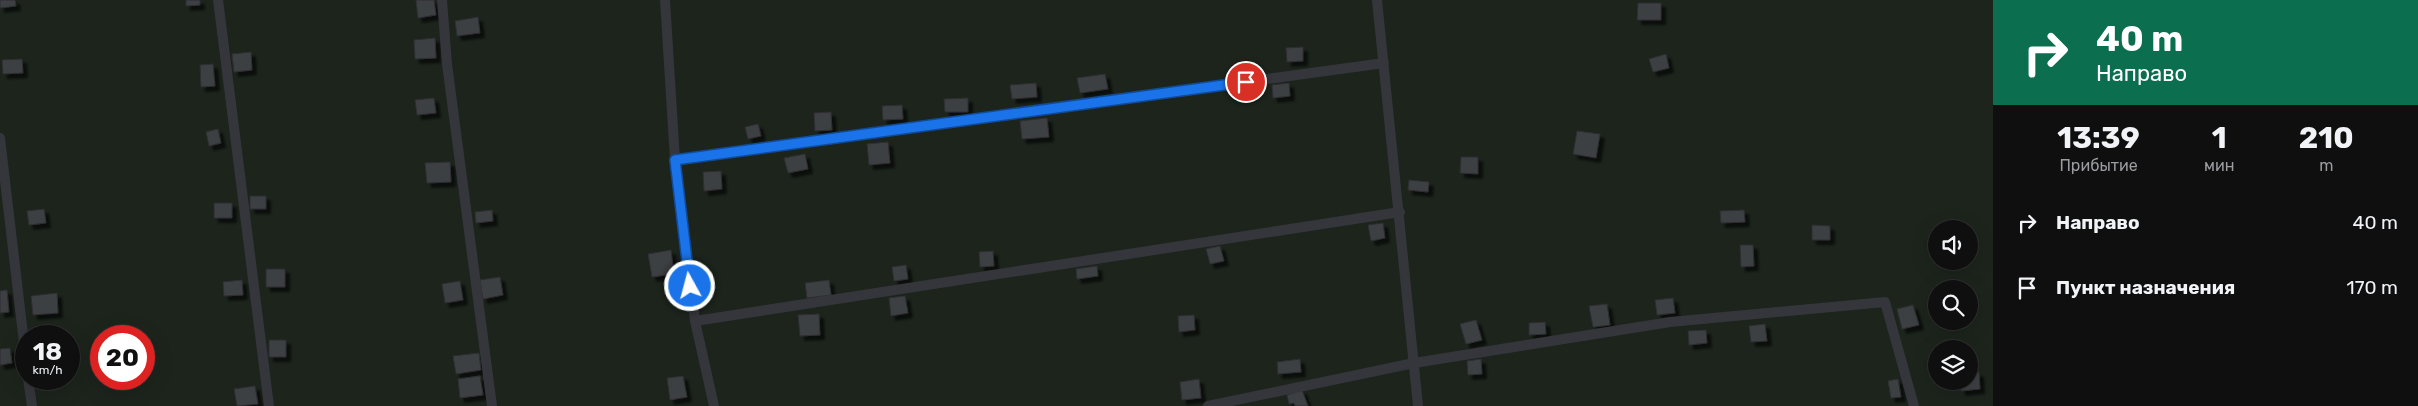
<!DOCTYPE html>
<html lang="ru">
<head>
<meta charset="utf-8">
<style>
	:root { --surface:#0f0f10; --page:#1d1d1e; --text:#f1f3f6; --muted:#9b9c9f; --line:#2f2f30 }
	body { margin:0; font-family:Rubik,sans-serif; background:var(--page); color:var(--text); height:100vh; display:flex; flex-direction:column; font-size:19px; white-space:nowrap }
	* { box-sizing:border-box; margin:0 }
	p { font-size:16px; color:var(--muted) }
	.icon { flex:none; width:28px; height:28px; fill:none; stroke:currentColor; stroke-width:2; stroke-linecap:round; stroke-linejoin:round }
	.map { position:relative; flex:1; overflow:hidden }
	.side { display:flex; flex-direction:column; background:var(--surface); width:425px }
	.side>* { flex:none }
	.banner { background:#0b6e4f; color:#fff; overflow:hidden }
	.controls { position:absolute; left:1928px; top:220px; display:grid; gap:10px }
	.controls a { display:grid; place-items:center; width:50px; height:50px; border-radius:50%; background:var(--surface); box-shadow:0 5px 20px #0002,0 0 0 1px var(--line); font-size:25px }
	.speed { position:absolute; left:15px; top:325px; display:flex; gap:10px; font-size:25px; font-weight:700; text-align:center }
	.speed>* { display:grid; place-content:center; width:65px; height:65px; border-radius:50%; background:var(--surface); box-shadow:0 5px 20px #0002,0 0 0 1px var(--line); line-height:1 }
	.speed small { font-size:12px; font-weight:400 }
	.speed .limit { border:8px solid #d22; background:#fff; color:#111 }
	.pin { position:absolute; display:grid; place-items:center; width:42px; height:42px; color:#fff; margin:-21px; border:2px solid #fff; border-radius:50%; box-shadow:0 1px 5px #0007 }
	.me { position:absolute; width:55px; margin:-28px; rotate:353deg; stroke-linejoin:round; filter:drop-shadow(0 0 4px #0008) }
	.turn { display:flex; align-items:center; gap:18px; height:105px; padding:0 20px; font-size:22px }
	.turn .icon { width:65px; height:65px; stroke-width:2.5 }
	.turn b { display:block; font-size:35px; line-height:42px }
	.eta { display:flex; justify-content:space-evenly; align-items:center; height:85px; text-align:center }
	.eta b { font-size:30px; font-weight:700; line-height:35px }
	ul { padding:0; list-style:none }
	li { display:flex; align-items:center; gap:15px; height:65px; padding:0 20px }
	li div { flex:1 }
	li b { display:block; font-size:19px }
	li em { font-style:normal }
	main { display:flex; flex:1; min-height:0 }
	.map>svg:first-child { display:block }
	.green { fill:#1c241c; fill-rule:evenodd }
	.building { fill:#3e3f43; stroke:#2e2e32; filter:url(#shadow) }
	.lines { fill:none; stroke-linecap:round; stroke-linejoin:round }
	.lane { stroke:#35363b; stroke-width:10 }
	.route-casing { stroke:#114b97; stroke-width:12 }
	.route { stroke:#1a73e8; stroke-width:9 }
</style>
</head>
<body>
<main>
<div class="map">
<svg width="1993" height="406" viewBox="0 0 1993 406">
	<defs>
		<filter id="shadow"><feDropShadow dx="4.5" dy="4.5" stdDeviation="1" flood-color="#0009"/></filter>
	</defs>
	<rect width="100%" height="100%" fill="#141416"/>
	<path class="green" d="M 0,0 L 1993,0 L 1993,406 L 0,406 ZM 1936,229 L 1969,229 L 1969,261 L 1936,261 ZM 1936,289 L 1969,289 L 1969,321 L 1936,321 ZM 26,336 L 69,336 L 69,379 L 26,379 ZM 101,336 L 144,336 L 144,379 L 101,379 ZM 1936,349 L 1969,349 L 1969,381 L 1936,381 Z"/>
	<path class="building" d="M 0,0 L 15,0 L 16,6 L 0,8 Z
		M 186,0 L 200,0 L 200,5 L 186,6 Z
		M 416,0 L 434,0 L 436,15 L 418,18 Z
		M 1638,3 L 1661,3 L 1661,20 L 1637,20 Z
		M 478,17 L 480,33 L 457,36 L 455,21 Z
		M 435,38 L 436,58 L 415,59 L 414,40 Z
		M 1303,47 L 1303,61 L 1287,62 L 1286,48 Z
		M 251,52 L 252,70 L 234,72 L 232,54 Z
		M 1666,54 L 1669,68 L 1653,72 L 1649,59 Z
		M 22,59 L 23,73 L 3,74 L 2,60 Z
		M 213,64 L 215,86 L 201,87 L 200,65 Z
		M 1105,74 L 1108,89 L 1080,93 L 1077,78 Z
		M 1036,83 L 1037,97 L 1012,99 L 1010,85 Z
		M 1289,83 L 1290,96 L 1273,98 L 1272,85 Z
		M 434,98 L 436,113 L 417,115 L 415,100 Z
		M 968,98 L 968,112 L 945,112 L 944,99 Z
		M 902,105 L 903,119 L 883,120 L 882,106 Z
		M 831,112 L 832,130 L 815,131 L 814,113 Z
		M 1047,118 L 1049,137 L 1022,139 L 1020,121 Z
		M 758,124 L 761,136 L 748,139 L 745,127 Z
		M 218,129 L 221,143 L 209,146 L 206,132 Z
		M 1577,131 L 1600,134 L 1596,158 L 1573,154 Z
		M 888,142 L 890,163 L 869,165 L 867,144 Z
		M 805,154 L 808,169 L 788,173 L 784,158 Z
		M 1461,157 L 1478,157 L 1478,174 L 1460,173 Z
		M 450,162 L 451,182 L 427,183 L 425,163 Z
		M 721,171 L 722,189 L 704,191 L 703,172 Z
		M 1409,180 L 1429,182 L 1428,192 L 1408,190 Z
		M 250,196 L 266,196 L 266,209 L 250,209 Z
		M 214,203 L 232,203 L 232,218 L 214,218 Z
		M 44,209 L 46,223 L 29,225 L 27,211 Z
		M 492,210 L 493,221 L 476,223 L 475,212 Z
		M 1744,210 L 1745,222 L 1721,223 L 1720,211 Z
		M 1383,223 L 1385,238 L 1371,241 L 1368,225 Z
		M 1812,225 L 1830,226 L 1830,240 L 1812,240 Z
		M 1740,245 L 1753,245 L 1754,266 L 1741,267 Z
		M 1220,246 L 1224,261 L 1210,264 L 1206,249 Z
		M 671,250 L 674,274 L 652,277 L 648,254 Z
		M 993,251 L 994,266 L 980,267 L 979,252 Z
		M 906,265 L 908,279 L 894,281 L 892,267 Z
		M 1097,266 L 1098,276 L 1077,279 L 1076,269 Z
		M 266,269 L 285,269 L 285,287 L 266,287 Z
		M 500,277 L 503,295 L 483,299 L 480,280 Z
		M 242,280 L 243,295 L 224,296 L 223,282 Z
		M 829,280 L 831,295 L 807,298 L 805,283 Z
		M 460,281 L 463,300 L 445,303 L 442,284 Z
		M 7,290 L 9,312 L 0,313 L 0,291 Z
		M 57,293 L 58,313 L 33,315 L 31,296 Z
		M 905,296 L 908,313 L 891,316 L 889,298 Z
		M 1673,298 L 1675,313 L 1657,315 L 1655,300 Z
		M 1607,304 L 1610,325 L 1593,327 L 1589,306 Z
		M 1913,305 L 1919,325 L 1902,329 L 1897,309 Z
		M 819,314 L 820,335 L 800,336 L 798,315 Z
		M 1194,315 L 1195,330 L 1179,332 L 1178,316 Z
		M 1476,320 L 1482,340 L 1466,344 L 1460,324 Z
		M 1545,322 L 1546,334 L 1529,335 L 1529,323 Z
		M 1765,324 L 1767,341 L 1751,342 L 1749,326 Z
		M 1706,330 L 1707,343 L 1689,345 L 1688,331 Z
		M 269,340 L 286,340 L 286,357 L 269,357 Z
		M 10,348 L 12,363 L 0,365 L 0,349 Z
		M 479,353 L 481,370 L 456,374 L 453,356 Z
		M 1300,359 L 1301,372 L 1278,374 L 1277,362 Z
		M 1481,359 L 1482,374 L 1468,375 L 1467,361 Z
		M 1979,372 L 1980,389 L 1961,391 L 1960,381 L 1969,381 L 1969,373 Z
		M 480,376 L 483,395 L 460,398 L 458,379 Z
		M 683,376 L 687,397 L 670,400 L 667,378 Z
		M 1199,379 L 1201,398 L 1182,400 L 1180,382 Z
		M 1898,379 L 1901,397 L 1891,398 L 1888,381 Z
		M 255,386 L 258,404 L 237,406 L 234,389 Z
		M 1302,390 L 1308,406 L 1295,406 L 1294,403 L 1289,404 L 1287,395 Z"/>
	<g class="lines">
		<path class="lane" d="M 218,0 L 269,406
			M 442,0 L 447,64 L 492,406
			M 665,0 L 675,160 L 695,321 L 714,406
			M 1377,0 L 1418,406
			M 0,138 L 26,360
			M 675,160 L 1384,63
			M 695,321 L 1400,212
			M 28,379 L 32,406
			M 1208,406 L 1414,363 L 1670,322 L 1885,302 L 1914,406"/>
	</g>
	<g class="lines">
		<defs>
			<path id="route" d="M 690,286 L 675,160 L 1246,82"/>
		</defs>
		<use href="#route" class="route-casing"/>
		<use href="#route" class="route"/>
	</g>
</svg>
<div class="controls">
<a><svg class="icon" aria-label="sound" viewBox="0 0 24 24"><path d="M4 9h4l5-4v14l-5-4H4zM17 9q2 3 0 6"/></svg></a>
<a><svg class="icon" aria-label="search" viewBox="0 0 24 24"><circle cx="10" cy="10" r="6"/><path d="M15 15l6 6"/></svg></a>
<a><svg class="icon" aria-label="layers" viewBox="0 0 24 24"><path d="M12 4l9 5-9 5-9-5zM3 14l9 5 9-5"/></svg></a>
</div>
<div class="speed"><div>18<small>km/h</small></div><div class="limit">20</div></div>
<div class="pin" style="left:1246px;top:82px;background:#d93025"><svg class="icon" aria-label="arrive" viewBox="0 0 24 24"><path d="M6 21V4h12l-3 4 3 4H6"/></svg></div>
<svg class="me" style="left:690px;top:286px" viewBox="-20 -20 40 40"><circle r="17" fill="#1a73e8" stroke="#fff" stroke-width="3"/><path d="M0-11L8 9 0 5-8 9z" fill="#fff"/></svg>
</div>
<section class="side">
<div class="banner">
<div class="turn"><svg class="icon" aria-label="right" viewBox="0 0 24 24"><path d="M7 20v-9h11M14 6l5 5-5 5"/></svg><div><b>40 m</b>Направо</div></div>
</div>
<div class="eta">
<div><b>13:39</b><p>Прибытие</p></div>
<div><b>1</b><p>мин</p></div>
<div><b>210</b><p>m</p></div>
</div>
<ul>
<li><svg class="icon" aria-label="right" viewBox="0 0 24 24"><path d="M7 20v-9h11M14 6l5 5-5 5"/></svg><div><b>Направо</b></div><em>40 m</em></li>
<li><svg class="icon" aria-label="arrive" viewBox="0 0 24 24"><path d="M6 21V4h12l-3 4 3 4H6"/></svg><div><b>Пункт назначения</b></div><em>170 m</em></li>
</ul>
</section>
</main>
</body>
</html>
